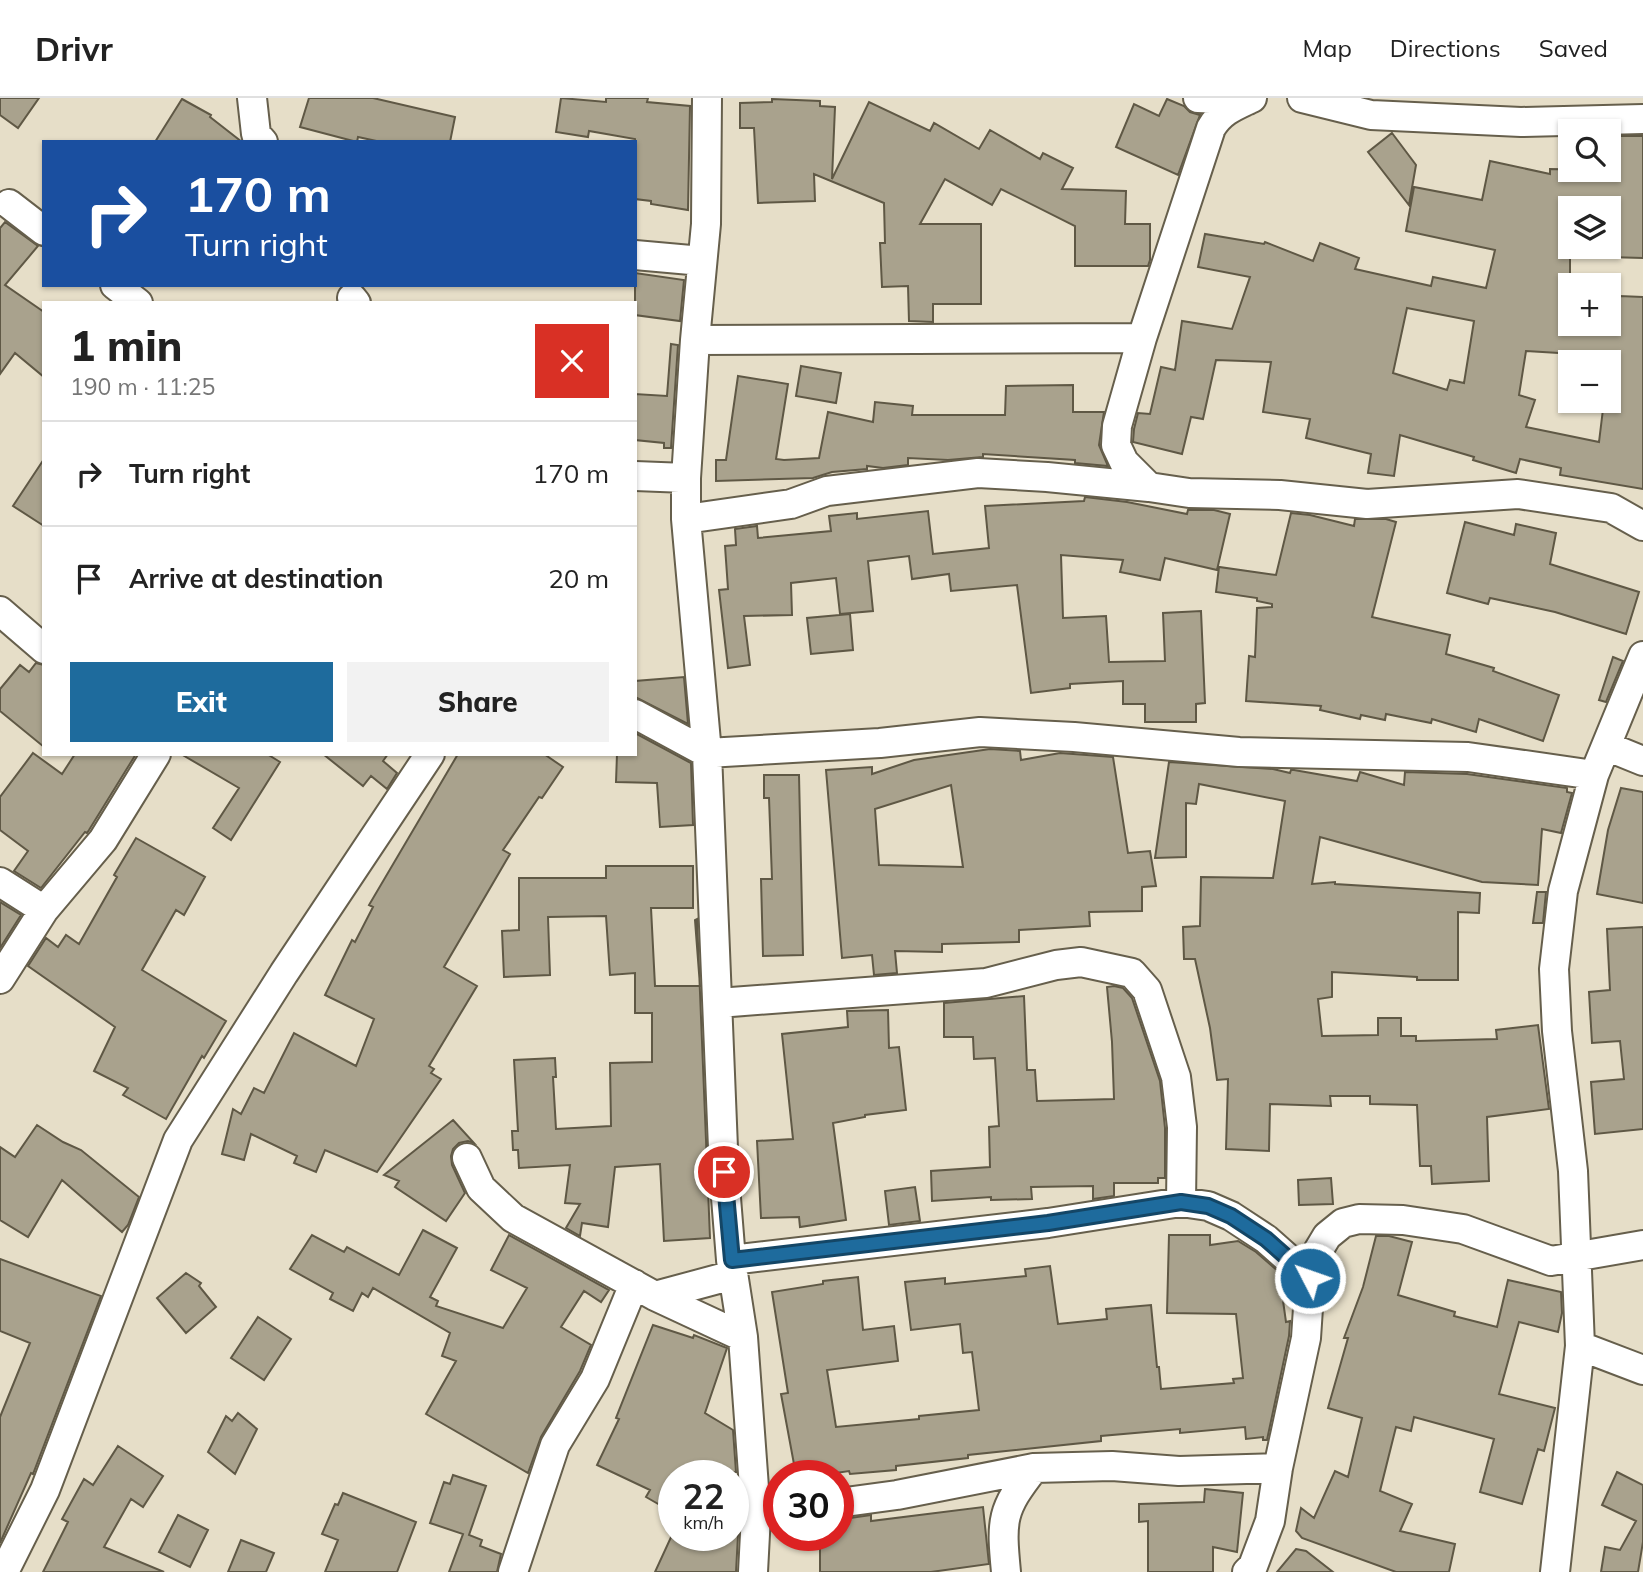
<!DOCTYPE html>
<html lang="en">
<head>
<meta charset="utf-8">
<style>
	:root { --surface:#fff; --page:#f2f2f2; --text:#222; --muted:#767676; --line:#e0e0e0; --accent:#1e6b9d }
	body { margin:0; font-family:Mulish,sans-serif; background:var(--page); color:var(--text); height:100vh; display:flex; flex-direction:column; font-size:26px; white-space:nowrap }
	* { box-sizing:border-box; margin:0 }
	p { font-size:23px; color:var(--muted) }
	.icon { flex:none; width:38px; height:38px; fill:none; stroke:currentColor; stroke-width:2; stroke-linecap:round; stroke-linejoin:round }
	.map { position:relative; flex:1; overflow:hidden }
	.sheet { position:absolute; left:42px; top:203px; width:595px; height:455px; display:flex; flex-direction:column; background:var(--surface); border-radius:0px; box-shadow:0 2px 5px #0004 }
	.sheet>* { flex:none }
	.hud { position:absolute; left:42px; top:42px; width:595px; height:147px; border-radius:0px; box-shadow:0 2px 5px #0004; background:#1a4fa0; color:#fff; overflow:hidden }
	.tools { position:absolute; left:1558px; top:21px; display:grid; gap:14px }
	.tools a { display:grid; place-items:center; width:63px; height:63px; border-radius:0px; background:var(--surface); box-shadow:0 2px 5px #0004; font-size:35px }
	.speed { position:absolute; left:658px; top:1362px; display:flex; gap:14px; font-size:35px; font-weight:700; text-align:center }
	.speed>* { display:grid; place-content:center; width:91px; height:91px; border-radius:50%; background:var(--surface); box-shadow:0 2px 5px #0004; line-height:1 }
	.speed small { font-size:18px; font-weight:400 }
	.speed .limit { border:10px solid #d22; background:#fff; color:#111 }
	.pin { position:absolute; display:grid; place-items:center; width:60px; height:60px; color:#fff; margin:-30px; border:4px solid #fff; border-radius:50%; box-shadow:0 2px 7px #0007 }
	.me { position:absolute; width:77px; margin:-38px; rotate:311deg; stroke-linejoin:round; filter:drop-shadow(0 0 5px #0008) }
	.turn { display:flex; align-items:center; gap:24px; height:147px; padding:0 28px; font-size:32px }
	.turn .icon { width:91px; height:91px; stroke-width:2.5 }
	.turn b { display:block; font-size:49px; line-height:60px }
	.round { display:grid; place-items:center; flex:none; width:74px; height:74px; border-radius:0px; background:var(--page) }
	.overview { display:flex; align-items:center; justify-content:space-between; height:119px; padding:0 28px }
	h1 { font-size:42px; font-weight:800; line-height:52px }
	.action { display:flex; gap:14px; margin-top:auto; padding:14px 28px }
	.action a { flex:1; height:80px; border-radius:0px; background:var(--accent); color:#fff; font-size:28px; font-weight:800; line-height:80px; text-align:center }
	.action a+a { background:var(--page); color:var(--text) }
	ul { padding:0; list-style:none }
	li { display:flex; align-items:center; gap:21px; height:105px; padding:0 28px; border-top:2px solid var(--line) }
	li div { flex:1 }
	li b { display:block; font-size:26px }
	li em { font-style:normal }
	header { display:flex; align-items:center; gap:42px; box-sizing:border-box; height:98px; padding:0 35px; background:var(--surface); border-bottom:2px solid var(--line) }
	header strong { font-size:33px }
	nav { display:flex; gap:38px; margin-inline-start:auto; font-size:24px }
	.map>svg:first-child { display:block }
	.building { fill:#a9a28d; stroke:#5f5845; stroke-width:2; fill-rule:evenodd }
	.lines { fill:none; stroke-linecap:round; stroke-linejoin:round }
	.minor-casing { stroke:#665f4c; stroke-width:32 }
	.minor { stroke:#fff; stroke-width:28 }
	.route-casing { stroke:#144666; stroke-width:18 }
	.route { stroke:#1e6b9d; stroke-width:12 }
</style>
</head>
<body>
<header>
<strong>Drivr</strong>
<nav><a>Map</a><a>Directions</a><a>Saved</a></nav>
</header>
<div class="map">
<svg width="1643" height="1474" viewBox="0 0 1643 1474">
	<rect width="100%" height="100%" fill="#e6dec8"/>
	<path class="building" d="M 0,0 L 39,0 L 18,30 L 0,17 Z
		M 309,0 L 373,0 L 455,19 L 450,44 L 381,44 L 358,39 L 357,44 L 300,29 Z
		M 561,0 L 606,4 L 606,0 L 648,0 L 647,4 L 690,8 L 688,112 L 651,106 L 651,103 L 635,101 L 635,41 L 589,33 L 588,39 L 556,34 Z
		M 182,1 L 211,17 L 210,19 L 242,44 L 155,44 Z
		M 772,1 L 820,3 L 820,8 L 835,9 L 832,81 L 869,4 L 930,33 L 934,25 L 979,51 L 990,32 L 1040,61 L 1043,55 L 1073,70 L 1062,91 L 1126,93 L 1125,126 L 1150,126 L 1150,162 L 1148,168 L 1075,168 L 1075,128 L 1001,91 L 992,107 L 945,81 L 920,126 L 981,126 L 981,206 L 933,206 L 933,224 L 909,223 L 908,188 L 882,189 L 880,145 L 885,145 L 884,105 L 814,76 L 815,103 L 758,105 L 754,30 L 740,30 L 740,5 L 772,4 Z
		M 1167,1 L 1184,8 L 1190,14 L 1200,17 L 1178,77 L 1116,49 L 1134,6 L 1159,18 Z
		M 1392,35 L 1416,67 L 1409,107 L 1368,54 Z
		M 1608,38 L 1643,38 L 1643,160 L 1608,159 L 1608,110 L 1570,110 L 1570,226 L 1619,226 L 1620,198 L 1643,199 L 1643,391 L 1560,377 L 1561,370 L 1520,361 L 1516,375 L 1473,362 L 1474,359 L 1400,337 L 1394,378 L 1368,375 L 1371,356 L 1306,340 L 1310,321 L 1263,314 L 1271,264 L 1216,262 L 1203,321 L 1191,319 L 1182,356 L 1133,344 L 1134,331 L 1138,315 L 1150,316 L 1161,269 L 1175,272 L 1182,223 L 1232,231 L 1250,179 L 1198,169 L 1205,136 L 1264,146 L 1265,144 L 1313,163 L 1320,145 L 1359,160 L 1355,171 L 1431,188 L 1433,179 L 1486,190 L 1495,152 L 1406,133 L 1414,89 L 1482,102 L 1490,63 L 1550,76 L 1550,71 L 1608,72 ZM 1407,210 L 1474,223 L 1464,285 L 1450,282 L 1447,292 L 1393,275 ZM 1526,253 L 1608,258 L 1608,303 L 1604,303 L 1599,344 L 1526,329 L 1535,302 L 1519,297 Z
		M 5,124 L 38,148 L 5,187 L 44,214 L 44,279 L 15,255 L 0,276 L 0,130 Z
		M 635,175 L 684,182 L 680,223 L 635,217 Z
		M 671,246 L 678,247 L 671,350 L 664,350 L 664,345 L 635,342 L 635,296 L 667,298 Z
		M 801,268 L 841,275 L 836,305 L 796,298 Z
		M 738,278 L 788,286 L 776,361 L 784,362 L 819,360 L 828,314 L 873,324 L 875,304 L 913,308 L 912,317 L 1005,317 L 1006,288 L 1073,287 L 1073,314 L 1104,314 L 1099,347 L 1108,368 L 1075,365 L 1075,362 L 983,356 L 983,359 L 948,362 L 908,360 L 908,367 L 883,370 L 867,368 L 867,371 L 832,374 L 813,380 L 716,383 L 716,362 L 726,362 Z
		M 44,361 L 44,428 L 13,408 Z
		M 1085,399 L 1127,404 L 1187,416 L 1188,412 L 1214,412 L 1230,416 L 1217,472 L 1165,460 L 1160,482 L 1120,474 L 1123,462 L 1061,457 L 1063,520 L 1106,518 L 1109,564 L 1165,563 L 1163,515 L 1201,513 L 1205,605 L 1196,606 L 1196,624 L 1145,624 L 1145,606 L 1123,606 L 1123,583 L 1070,586 L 1070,590 L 1031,595 L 1017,487 L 951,493 L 949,476 L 912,481 L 909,458 L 868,463 L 873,513 L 840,516 L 836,480 L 791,485 L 792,517 L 744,518 L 750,567 L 728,570 L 719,492 L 728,491 L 725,448 L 736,447 L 735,431 L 757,428 L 758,440 L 831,433 L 829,418 L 857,415 L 857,421 L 928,413 L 933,456 L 989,450 L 985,408 L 1084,403 Z
		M 1291,415 L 1310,417 L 1354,428 L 1355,421 L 1386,421 L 1396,424 L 1372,519 L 1450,537 L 1446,556 L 1494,570 L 1493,573 L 1559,597 L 1543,643 L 1479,621 L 1476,634 L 1432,621 L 1431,625 L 1386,616 L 1385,622 L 1361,617 L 1360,621 L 1320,612 L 1321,608 L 1246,603 L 1249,558 L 1255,559 L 1257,510 L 1272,509 L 1272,506 L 1257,503 L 1257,500 L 1216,494 L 1219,469 L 1276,477 Z
		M 1465,424 L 1514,437 L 1516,426 L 1556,435 L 1550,466 L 1639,494 L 1626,536 L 1555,514 L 1490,500 L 1488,506 L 1447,495 Z
		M 850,516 L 853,552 L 811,556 L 807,520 Z
		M 1613,559 L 1623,563 L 1606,604 L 1599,602 Z
		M 36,565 L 44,567 L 44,649 L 0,613 L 0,591 L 20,567 L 29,574 Z
		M 684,579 L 688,626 L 635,599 L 635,583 Z
		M 635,635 L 691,665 L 693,727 L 660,729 L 657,685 L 616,684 L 617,656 L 635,656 Z
		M 990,651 L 1020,653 L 1021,662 L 1060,655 L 1113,659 L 1128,755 L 1150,753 L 1156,788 L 1142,789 L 1142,813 L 1089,814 L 1090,828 L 1019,832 L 1019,844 L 942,846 L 942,854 L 895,853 L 897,875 L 874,877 L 872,857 L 842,860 L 826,672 L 872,669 L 872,676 L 914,662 ZM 951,687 L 963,769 L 879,767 L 875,711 Z
		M 33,655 L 62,676 L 75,656 L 136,656 L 89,732 L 87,735 L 85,734 L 41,790 L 14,773 L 28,753 L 0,732 L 0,699 Z
		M 181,656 L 267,656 L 280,664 L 231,742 L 213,730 L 239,690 Z
		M 323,656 L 388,656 L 383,663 L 397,675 L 387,691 L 371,678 L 363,688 Z
		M 458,656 L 544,656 L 563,669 L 542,700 L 539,699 L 503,752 L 510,756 L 444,869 L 477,888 L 429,968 L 434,971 L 431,975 L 441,981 L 377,1074 L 325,1052 L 316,1074 L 294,1065 L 297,1058 L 251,1036 L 244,1062 L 222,1056 L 233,1011 L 241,1016 L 254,990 L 264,995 L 294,935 L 356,968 L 374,921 L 325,897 L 352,842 L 355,844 L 373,809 L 369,807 Z
		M 1169,664 L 1273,671 L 1290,675 L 1291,672 L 1294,672 L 1357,683 L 1360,674 L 1404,687 L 1405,674 L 1467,676 L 1567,690 L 1567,694 L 1572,695 L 1561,735 L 1542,731 L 1538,787 L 1482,784 L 1320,739 L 1312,786 L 1335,784 L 1335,786 L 1480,795 L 1479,815 L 1458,814 L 1458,882 L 1417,882 L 1417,879 L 1332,874 L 1332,899 L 1318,901 L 1322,938 L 1378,937 L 1378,920 L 1401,920 L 1401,938 L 1416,938 L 1416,943 L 1497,941 L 1496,932 L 1538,927 L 1549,1011 L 1487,1019 L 1489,1083 L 1432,1086 L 1431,1068 L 1420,1068 L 1417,1007 L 1370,1006 L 1370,998 L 1330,998 L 1331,1008 L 1270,1006 L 1269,1053 L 1226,1051 L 1228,981 L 1217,982 L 1210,930 L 1195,861 L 1184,861 L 1183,829 L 1200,828 L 1201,779 L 1273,780 L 1285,703 L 1199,686 L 1196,706 L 1186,705 L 1186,759 L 1155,760 Z
		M 764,677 L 799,677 L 803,857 L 763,858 L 761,781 L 772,781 L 769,700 L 764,700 Z
		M 1621,690 L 1643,694 L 1643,805 L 1597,796 L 1608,732 Z
		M 136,740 L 205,779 L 184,817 L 176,812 L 142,872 L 226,923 L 204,960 L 202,958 L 166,1021 L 123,997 L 128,990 L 94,973 L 115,929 L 28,868 L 46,840 L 58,849 L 66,837 L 79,846 L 117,779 L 114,777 Z
		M 606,768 L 693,768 L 693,810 L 651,810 L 655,888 L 700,888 L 695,822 L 697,821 L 710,1140 L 664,1143 L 660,1066 L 615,1069 L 608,1129 L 582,1125 L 580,1138 L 566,1130 L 580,1106 L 565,1105 L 570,1067 L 519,1070 L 518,1052 L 513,1052 L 512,1033 L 518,1033 L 514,962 L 555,960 L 556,979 L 553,979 L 556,1031 L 611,1028 L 610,965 L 652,964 L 652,915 L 635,915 L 635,875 L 610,877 L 606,818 L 548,819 L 550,877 L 504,879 L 502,833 L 519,832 L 519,780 L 606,780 Z
		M 1537,794 L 1546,794 L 1543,825 L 1533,825 Z
		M 0,804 L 21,817 L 0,850 Z
		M 1643,829 L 1643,1031 L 1595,1036 L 1591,984 L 1624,981 L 1620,943 L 1592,945 L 1589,894 L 1610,892 L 1607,831 Z
		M 1114,888 L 1123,890 L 1132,900 L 1160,983 L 1165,1030 L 1165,1080 L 1158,1080 L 1158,1085 L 1114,1085 L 1114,1098 L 1093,1101 L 1093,1088 L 1031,1089 L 1032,1101 L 991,1102 L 991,1099 L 932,1103 L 931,1073 L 990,1069 L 989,1029 L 999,1028 L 995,960 L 974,961 L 973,939 L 944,939 L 944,905 L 1024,898 L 1027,972 L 1035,972 L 1037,1003 L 1114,1001 L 1112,944 L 1107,889 Z
		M 888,912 L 889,950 L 899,949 L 906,1012 L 865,1017 L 865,1019 L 833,1025 L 846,1122 L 800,1129 L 799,1119 L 761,1120 L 757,1043 L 793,1041 L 782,936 L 848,929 L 847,913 Z
		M 453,1022 L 474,1045 L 468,1043 L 459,1045 L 453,1051 L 451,1058 L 452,1067 L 465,1095 L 446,1123 L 395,1089 L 399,1083 L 384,1077 Z
		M 37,1027 L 63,1044 L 81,1052 L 139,1099 L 128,1127 L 122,1134 L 62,1082 L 28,1139 L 0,1122 L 0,1049 L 15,1059 Z
		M 1331,1080 L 1333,1106 L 1299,1107 L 1298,1082 Z
		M 915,1089 L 920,1123 L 889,1127 L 885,1093 Z
		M 423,1132 L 457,1150 L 430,1199 L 438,1203 L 436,1208 L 503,1230 L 527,1190 L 491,1172 L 509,1137 L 609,1192 L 601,1204 L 584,1193 L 561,1229 L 591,1247 L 580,1273 L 541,1339 L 528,1375 L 426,1316 L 456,1263 L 442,1258 L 450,1235 L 373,1190 L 368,1199 L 362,1195 L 353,1213 L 330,1201 L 333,1195 L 290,1171 L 312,1137 L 344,1154 L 347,1149 L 399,1177 Z
		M 1169,1137 L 1210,1137 L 1210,1147 L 1238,1143 L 1256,1154 L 1279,1174 L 1286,1224 L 1290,1223 L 1289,1238 L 1267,1342 L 1263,1342 L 1263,1339 L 1246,1341 L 1245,1329 L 1180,1335 L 1180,1331 L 1101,1338 L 1101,1343 L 968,1357 L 968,1360 L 896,1368 L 896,1372 L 850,1376 L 849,1373 L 822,1377 L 796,1377 L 781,1296 L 788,1295 L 772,1194 L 823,1186 L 823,1183 L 858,1179 L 863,1232 L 894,1228 L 898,1263 L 827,1272 L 836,1329 L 919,1321 L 919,1318 L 979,1312 L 972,1254 L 963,1255 L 960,1226 L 911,1232 L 905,1184 L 945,1180 L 945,1186 L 1026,1178 L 1025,1171 L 1050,1168 L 1058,1226 L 1107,1221 L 1106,1211 L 1151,1207 L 1157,1269 L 1159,1269 L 1161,1291 L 1234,1285 L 1233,1281 L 1243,1280 L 1236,1216 L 1167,1215 Z
		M 1376,1138 L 1389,1138 L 1412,1144 L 1398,1197 L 1455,1214 L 1454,1218 L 1497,1229 L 1508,1182 L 1561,1194 L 1562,1215 L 1558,1234 L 1519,1224 L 1499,1296 L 1555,1310 L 1544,1353 L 1538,1351 L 1522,1406 L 1480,1394 L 1494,1341 L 1414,1319 L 1411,1333 L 1396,1329 L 1380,1393 L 1412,1406 L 1400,1433 L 1455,1446 L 1449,1474 L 1396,1474 L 1302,1440 L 1296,1433 L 1301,1410 L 1314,1420 L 1335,1373 L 1348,1379 L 1362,1320 L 1328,1310 L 1348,1240 L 1344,1240 L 1363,1189 Z
		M 0,1161 L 101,1198 L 33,1376 L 31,1375 L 0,1445 L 0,1319 L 30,1245 L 0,1233 Z
		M 186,1175 L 201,1185 L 199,1188 L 216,1209 L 186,1235 L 157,1200 Z
		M 258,1219 L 291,1241 L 264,1282 L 231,1260 Z
		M 653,1227 L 693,1240 L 694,1237 L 727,1250 L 705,1315 L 733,1332 L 736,1374 L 674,1377 L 674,1415 L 646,1399 L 650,1392 L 597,1367 L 619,1321 L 616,1320 Z
		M 238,1315 L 257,1331 L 235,1376 L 208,1354 L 226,1318 L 232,1323 Z
		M 118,1348 L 163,1378 L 143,1409 L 131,1401 L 104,1449 L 164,1474 L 43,1474 L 68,1424 L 62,1421 L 84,1381 L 93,1387 Z
		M 1617,1374 L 1643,1387 L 1643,1444 L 1638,1474 L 1601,1474 L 1605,1449 L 1620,1452 L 1636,1423 L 1602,1407 Z
		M 453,1377 L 486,1388 L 469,1437 L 482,1442 L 480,1448 L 501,1456 L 497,1474 L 449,1474 L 463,1436 L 430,1425 L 444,1384 L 450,1386 Z
		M 1205,1391 L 1243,1395 L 1237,1454 L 1213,1449 L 1213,1474 L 1148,1474 L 1148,1423 L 1139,1424 L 1139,1406 L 1204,1404 Z
		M 343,1395 L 416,1424 L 397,1474 L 325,1474 L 338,1442 L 322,1436 L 335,1406 L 338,1407 Z
		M 983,1409 L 989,1466 L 931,1474 L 820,1474 L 820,1441 L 827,1442 L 827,1437 L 838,1437 L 838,1423 L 850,1423 L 850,1420 L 871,1417 L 871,1423 Z
		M 178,1417 L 208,1432 L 190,1469 L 159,1454 Z
		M 672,1437 L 738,1437 L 736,1474 L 655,1474 Z
		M 241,1442 L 274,1455 L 266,1474 L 228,1474 Z
		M 1296,1451 L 1306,1453 L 1333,1474 L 1277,1474 Z"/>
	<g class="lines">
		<defs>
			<path id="minor" d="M 252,0 L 256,36 L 263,44
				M 707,0 L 706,126 L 695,242 L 686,380 L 686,421 L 707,655 L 724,1075 L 731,1162 L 743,1239 L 756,1417 L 753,1474
				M 1198,0 L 1248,2
				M 1252,0 C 1235,8 1221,13 1211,30 L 1142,240 L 1117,328 L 1116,347 L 1124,364 L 1149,389 L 1189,395 L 1280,397 L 1367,406 L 1518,396 L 1611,410 L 1643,428
				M 1302,0 L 1371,17 L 1521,24 L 1643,21
				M 9,106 L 44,133
				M 635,157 L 702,163
				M 115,187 L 138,205
				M 352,200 L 356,205
				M 695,242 L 1142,240
				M 635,378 L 686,380
				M 686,421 L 791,406 L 827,393 L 978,375 L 1047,379 L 1149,389
				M 0,513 L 44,551
				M 635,616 L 707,655 L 880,645 L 980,634 L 1074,639 L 1239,654 L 1468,659 L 1594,677
				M 1606,648 L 1643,663
				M 0,784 L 44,812
				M 0,881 L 44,812 L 103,742 L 156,656
				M 718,905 L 986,885 L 1056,867 L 1081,864 L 1132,875 L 1147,892 L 1176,979 L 1182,1029 L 1181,1104
				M 467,1060 L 481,1090 L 513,1120 L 655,1198 L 743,1239
				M 731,1162 L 1048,1125 L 1181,1104 L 1208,1108 L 1231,1118 L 1266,1141 L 1310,1180
				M 655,1198 L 733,1177
				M 1580,1248 L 1643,1272
				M 838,1405 L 897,1397 L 1034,1370 L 1112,1368 L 1179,1373 L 1278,1370
				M 4,1474 L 45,1392 L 178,1042 L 284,875 L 430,656
				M 513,1474 L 555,1347 L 595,1281 L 634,1186
				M 1006,1474 C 1001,1422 1001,1412 1034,1370
				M 1247,1474 L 1253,1468 L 1270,1423 L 1278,1370 L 1306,1240 L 1310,1180 L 1318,1153 L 1327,1138 L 1343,1125 L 1359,1121 L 1403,1122 L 1463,1131 L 1551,1163 L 1643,1147
				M 1555,1474 L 1580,1248 L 1573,1073 L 1557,933 L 1554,871 L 1563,793 L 1594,677 L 1643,558"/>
		</defs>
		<use href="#minor" class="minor-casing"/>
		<use href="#minor" class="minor"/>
	</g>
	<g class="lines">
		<defs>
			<path id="route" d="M 724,1074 L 732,1162 L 1048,1125 L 1181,1104 L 1208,1108 L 1231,1118 L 1266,1141 L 1310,1180"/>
		</defs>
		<use href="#route" class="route-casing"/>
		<use href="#route" class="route"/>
	</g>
</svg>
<div class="tools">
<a><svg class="icon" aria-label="search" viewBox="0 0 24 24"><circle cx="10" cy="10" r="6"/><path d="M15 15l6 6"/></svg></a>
<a><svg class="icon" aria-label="layers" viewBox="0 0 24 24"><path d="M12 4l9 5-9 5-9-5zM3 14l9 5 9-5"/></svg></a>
<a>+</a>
<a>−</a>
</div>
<div class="speed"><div>22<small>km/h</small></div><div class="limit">30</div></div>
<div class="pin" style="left:724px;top:1074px;background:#d93025"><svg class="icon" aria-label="arrive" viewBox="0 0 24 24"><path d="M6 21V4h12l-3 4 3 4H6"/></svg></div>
<svg class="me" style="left:1310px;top:1180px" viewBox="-20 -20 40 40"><circle r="17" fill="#1e6b9d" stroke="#fff" stroke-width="3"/><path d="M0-11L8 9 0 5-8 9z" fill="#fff"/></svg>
<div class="hud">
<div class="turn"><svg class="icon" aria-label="right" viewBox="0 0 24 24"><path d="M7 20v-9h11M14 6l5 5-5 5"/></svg><div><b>170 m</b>Turn right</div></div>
</div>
<section class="sheet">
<div class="overview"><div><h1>1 min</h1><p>190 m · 11:25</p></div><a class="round" style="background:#d93025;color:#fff"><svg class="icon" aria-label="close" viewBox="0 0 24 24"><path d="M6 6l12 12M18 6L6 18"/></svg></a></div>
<ul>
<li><svg class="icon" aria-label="right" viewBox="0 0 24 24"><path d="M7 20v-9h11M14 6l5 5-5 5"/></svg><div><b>Turn right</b></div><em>170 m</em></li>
<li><svg class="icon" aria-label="arrive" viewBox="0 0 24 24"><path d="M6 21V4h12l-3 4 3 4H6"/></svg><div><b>Arrive at destination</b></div><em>20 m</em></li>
</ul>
<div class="action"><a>Exit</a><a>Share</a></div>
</section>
</div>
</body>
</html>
